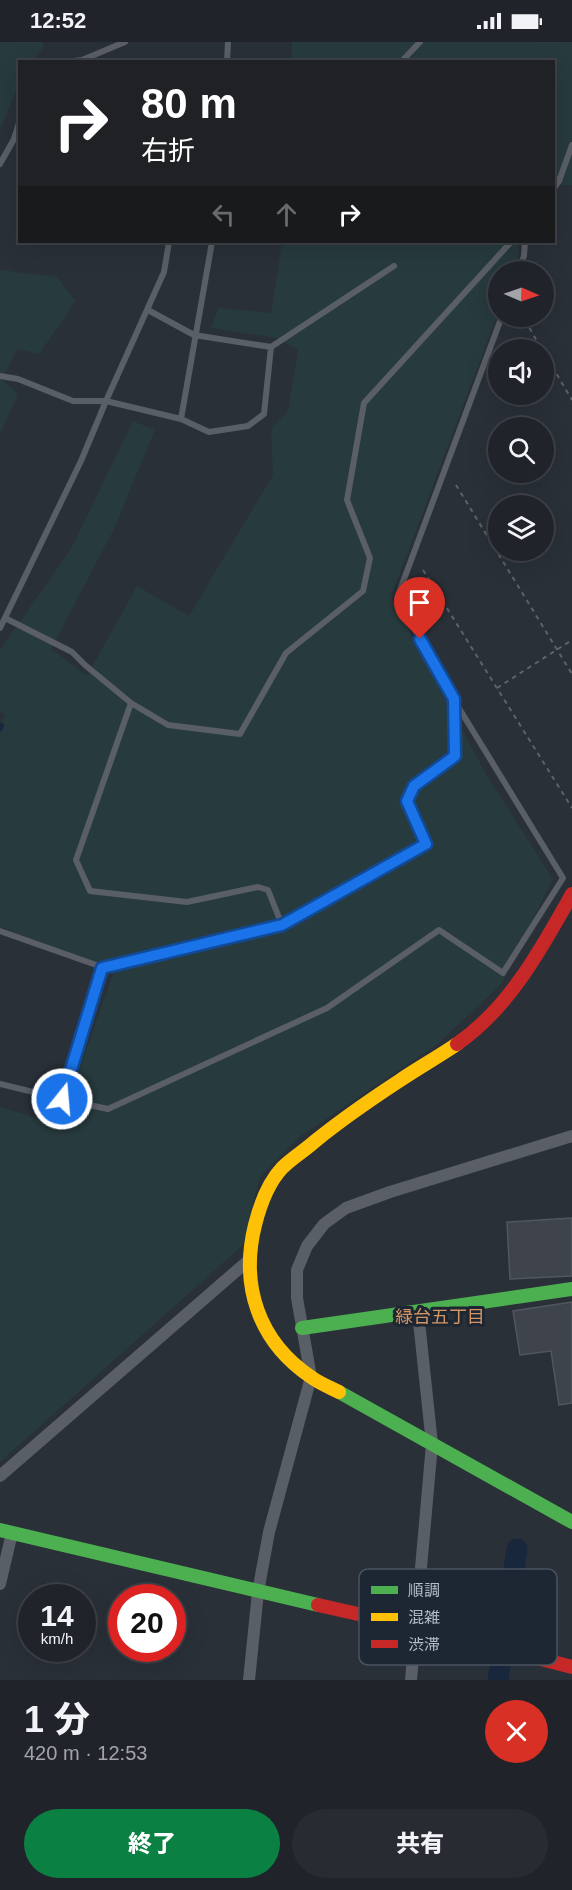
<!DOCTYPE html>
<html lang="ja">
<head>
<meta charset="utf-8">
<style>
	:root { --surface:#20242a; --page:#282c32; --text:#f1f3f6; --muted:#a2a4a8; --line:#3d4147; --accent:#0b8043 }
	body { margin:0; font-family:Helvetica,"Noto Sans JP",sans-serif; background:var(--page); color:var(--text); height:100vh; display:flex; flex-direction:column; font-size:22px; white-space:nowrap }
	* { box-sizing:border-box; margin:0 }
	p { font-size:20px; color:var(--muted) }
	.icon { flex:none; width:33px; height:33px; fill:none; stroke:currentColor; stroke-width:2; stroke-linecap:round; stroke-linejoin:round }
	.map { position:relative; height:1638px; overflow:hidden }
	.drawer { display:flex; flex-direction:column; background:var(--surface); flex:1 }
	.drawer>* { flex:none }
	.top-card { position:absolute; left:18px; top:18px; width:537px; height:183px; border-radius:0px; box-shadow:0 6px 24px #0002,0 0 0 2px var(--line); background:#202124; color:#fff; overflow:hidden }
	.needle { width:39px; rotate:92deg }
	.tools { position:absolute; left:488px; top:219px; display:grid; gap:12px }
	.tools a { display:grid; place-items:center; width:66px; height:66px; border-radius:50%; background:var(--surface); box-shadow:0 6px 24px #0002,0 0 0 2px var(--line); font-size:30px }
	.speed { position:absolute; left:18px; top:1542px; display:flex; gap:12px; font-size:30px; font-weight:700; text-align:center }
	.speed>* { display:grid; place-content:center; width:78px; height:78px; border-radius:50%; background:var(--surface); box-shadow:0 6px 24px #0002,0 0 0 2px var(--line); line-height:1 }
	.speed small { font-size:15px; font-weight:400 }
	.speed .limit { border:9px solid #d22; background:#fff; color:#111 }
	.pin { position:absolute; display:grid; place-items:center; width:51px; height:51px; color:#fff; margin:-62px -26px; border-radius:50% 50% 50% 0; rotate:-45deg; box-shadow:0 0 6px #0007 }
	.pin .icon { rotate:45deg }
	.me { position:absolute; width:66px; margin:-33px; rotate:17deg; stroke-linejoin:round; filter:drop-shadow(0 0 4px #0008) }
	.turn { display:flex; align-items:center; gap:21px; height:126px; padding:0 24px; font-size:27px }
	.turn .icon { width:78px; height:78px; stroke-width:2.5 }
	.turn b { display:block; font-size:42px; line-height:51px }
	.lanes { display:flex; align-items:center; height:57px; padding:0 24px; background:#0003; justify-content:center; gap:30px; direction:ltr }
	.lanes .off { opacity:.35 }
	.round { display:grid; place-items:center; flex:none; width:63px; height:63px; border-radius:32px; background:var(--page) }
	.overview { display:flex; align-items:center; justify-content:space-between; height:102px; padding:0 24px }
	h1 { font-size:36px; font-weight:800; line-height:45px }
	.primary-button { display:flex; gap:12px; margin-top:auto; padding:12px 24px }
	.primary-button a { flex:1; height:69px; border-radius:36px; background:var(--accent); color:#fff; font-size:24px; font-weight:800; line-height:69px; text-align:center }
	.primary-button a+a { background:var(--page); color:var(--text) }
	.status { display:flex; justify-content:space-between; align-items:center; height:42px; padding:0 30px; background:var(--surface); direction:ltr }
	.status svg { height:16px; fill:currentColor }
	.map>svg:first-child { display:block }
	.green { fill:#273a3e }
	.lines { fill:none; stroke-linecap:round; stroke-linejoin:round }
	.stream { stroke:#19273c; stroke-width:4 }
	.river { stroke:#19273c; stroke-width:21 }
	.building { fill:#3f444c; stroke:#52575f; stroke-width:1.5 }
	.path { stroke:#5c6268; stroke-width:2; stroke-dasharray:4.5 4.5; stroke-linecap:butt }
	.lane { stroke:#5a5e66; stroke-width:6 }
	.street { stroke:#5a5e66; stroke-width:12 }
	.fast { stroke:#4caf50; stroke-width:14 }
	.slow { stroke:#ffc107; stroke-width:14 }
	.jam { stroke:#c62828; stroke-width:14 }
	.route-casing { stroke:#114b97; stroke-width:15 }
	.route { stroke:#1a73e8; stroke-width:10 }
	.labels { text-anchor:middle; stroke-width:6; stroke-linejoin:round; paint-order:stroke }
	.neighbourhood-label { font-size:18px; fill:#d59563; stroke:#1d2633 }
	.key { fill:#1d2633; stroke:#4a5360; stroke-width:1.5 }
	.key-label { font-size:16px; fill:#b4bcc9 }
</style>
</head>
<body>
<div class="status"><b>12:52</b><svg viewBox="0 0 49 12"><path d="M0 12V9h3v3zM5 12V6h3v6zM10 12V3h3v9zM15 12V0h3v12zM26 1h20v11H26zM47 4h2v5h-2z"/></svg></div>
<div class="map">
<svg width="572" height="1638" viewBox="0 0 572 1638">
	<rect width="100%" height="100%" fill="#2a3038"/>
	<path class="green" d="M 0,0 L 43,0 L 44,4 L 33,19 L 20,20 L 19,42 L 0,88 Z
		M 292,0 L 572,0 L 572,143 L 554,143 L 554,20 L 292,20 Z
		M 282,200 L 518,200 L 518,218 L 514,229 L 498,230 L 498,271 L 391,555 L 486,732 L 553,837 L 502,941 L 439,1001 L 298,1096 L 260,1134 L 243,1203 L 0,1420 L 0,1065 L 60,1083 L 114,929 L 0,885 L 0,685 L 5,672 L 0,670 L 0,608 L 71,507 L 133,379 L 155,388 L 113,489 L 51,607 L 87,634 L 137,544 L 189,574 L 273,433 L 271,387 L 288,369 L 298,308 L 277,296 L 211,286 L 218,266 L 271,271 Z
		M 0,228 L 57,235 L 76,259 L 39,312 L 17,307 L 2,338 L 18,352 L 0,392 Z"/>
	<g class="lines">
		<path class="stream" d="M 0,688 L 2,683"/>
		<path class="river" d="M 498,1638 L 517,1507"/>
	</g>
	<path class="building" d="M 572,1176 L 572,1234 L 510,1237 L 507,1180 Z
		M 572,1260 L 572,1361 L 559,1363 L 551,1309 L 520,1313 L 513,1269 Z"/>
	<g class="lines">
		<path class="path" d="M 525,278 L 542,308
			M 543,309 L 572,358
			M 456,443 L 572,632
			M 423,528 L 572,766
			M 497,646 L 572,598"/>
		<path class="lane" d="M 65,20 L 82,18 L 125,0
			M 227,20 L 228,0
			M 401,20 L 420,0
			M 0,122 L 14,97 L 20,78
			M 554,146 L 559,139 L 572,103
			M 518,230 L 524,214 L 525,200
			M 148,268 L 194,293 L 271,305
			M 0,334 L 18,337 L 73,359 L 106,359 L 181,377 L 209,390 L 248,384 L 264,372 L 271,305 L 394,224
			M 181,377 L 212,200
			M 5,576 L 72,610 L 85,623 L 131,661 L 168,683 L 240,692 L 286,611 L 363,549 L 370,516 L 347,458 L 364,361 L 511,200
			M 0,586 L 81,419 L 106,359 L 164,230 L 169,200
			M 131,661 L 76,818 L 90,849 L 187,860 L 258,845 L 268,848 L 282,883
			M 0,889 L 102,925 L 282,883 L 426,802 L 407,759 L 414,744 L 455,715 L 454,657 L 397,556 L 502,274
			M 0,1042 L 62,1057 L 102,925
			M 62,1057 L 108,1067 L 327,966 L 439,888 L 503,931 L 563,836 L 454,658"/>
		<path class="street" d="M 0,1434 L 249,1218
			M 0,1542 L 12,1491
			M 249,1638 L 258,1550 L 269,1490 L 311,1335 L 297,1256 L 297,1228 L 307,1204 L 324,1182 L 346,1166 L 390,1150 L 572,1094
			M 411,1638 L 432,1402 L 418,1270"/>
		<path class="fast" d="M 302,1286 L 572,1247
			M 339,1350 L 572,1480
			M 0,1488 L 318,1563"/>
		<path class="slow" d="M 339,1350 C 329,1345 319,1341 311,1335 C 258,1299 240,1243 255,1183 C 260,1163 268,1141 282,1126 C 292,1116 304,1109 314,1100 C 341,1078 370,1058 399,1039 C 418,1026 438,1015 457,1002"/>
		<path class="jam" d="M 457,1002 C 510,965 541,907 572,852
			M 318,1563 L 416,1585 L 572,1625"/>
	</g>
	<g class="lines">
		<defs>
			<path id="route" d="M 62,1057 L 102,926 L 282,883 L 426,802 L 407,759 L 414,744 L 455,714 L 454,657 L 420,597"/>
		</defs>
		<use href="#route" class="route-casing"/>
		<use href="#route" class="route"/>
	</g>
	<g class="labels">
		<g class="neighbourhood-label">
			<text x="440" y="1281">緑台五丁目</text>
		</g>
	</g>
	<rect x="359" y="1527" width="198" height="96" rx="9" class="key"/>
	<rect x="371" y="1544" width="27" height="8" fill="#4caf50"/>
	<rect x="371" y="1571" width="27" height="8" fill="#ffc107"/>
	<rect x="371" y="1598" width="27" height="8" fill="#c62828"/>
	<g class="key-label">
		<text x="408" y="1554">順調</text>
		<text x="408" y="1581">混雑</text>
		<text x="408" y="1608">渋滞</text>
	</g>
</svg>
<div class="tools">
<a><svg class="needle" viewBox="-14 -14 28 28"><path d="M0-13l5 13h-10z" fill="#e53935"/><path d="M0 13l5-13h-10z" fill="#a2a4a8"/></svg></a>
<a><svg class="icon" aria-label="sound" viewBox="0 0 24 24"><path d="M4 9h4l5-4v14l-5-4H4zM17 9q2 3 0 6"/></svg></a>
<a><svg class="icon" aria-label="search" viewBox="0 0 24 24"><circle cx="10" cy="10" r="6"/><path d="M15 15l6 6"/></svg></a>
<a><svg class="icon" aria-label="layers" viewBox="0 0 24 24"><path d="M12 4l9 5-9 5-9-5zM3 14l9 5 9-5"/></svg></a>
</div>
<div class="speed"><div>14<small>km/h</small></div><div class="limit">20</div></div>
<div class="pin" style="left:420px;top:597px;background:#d93025"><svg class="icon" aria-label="arrive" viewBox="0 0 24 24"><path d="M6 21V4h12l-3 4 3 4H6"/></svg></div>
<svg class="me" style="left:62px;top:1057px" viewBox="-20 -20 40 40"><circle r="17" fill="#1a73e8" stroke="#fff" stroke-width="3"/><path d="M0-11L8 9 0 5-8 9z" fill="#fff"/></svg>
<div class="top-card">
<div class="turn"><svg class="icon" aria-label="right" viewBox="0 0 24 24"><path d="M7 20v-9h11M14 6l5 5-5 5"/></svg><div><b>80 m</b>右折</div></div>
<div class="lanes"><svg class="icon off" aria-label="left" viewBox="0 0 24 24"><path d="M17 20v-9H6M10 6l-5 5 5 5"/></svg><svg class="icon off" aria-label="ahead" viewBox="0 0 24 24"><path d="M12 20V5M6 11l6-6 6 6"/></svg><svg class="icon" aria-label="right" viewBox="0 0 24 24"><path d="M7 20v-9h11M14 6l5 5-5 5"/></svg></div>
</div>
</div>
<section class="drawer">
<div class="overview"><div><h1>1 分</h1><p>420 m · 12:53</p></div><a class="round" style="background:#d93025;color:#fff"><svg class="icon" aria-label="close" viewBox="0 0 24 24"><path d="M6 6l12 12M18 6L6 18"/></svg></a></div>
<div class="primary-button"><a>終了</a><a>共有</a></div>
</section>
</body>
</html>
